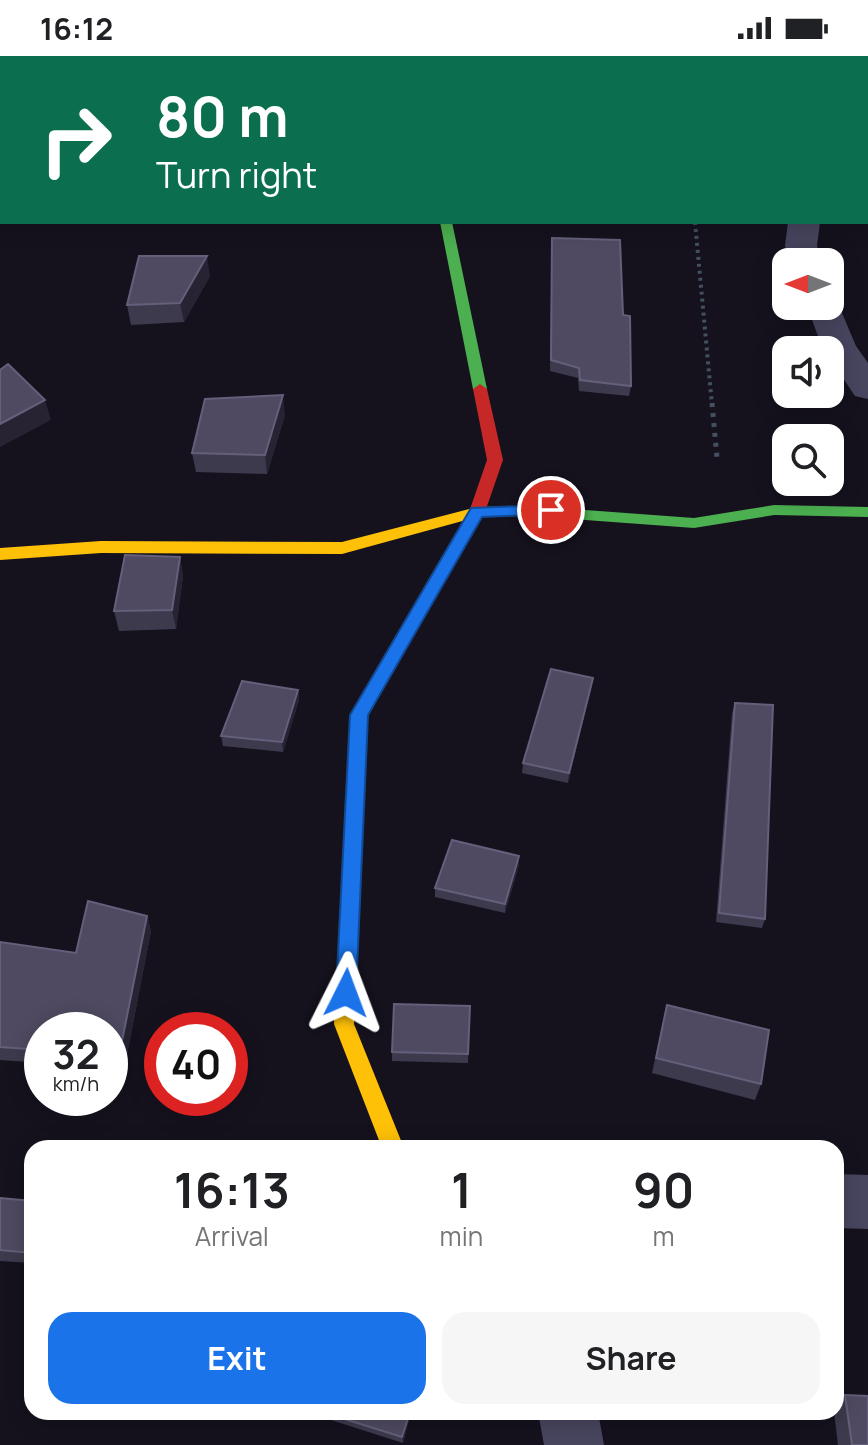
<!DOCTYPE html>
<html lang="en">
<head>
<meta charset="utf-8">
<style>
	:root { --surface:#fff; --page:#f6f6f6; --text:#202124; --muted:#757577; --accent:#1a73e8 }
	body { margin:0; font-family:Manrope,sans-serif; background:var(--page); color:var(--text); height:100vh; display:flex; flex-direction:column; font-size:30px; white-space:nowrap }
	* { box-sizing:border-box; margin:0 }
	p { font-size:26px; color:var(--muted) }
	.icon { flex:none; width:44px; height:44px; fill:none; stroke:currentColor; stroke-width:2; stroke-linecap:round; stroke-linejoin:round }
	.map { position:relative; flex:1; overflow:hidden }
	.side { position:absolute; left:24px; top:1084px; width:820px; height:280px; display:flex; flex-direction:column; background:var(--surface); border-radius:24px; box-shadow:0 4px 20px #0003 }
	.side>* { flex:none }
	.top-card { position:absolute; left:0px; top:0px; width:868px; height:168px; box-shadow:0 4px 20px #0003; background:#0b6e4f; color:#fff; overflow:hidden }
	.needle { width:52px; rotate:270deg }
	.fabs { position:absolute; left:772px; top:192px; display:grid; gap:16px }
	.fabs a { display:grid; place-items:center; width:72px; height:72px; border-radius:16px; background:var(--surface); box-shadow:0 4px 20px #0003; font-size:40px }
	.speed { position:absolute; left:24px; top:956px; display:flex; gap:16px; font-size:40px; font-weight:700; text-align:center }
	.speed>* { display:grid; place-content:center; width:104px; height:104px; border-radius:50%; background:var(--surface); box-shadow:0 4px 20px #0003; line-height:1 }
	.speed small { font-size:20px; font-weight:400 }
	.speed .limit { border:12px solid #d22; background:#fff; color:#111 }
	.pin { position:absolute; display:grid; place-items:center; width:68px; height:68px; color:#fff; margin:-34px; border:4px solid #fff; border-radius:50%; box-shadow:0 2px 8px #0007 }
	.me { position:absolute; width:88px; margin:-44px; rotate:3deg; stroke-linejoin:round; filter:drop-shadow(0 0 6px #0008) }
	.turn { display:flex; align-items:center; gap:28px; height:168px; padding:0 24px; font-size:36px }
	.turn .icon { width:104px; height:104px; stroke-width:2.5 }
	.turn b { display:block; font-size:56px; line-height:68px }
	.eta { display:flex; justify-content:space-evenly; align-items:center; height:136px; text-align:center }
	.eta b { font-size:48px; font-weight:700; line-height:56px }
	.primary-button { display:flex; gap:16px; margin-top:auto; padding:16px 24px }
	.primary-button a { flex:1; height:92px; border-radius:24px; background:var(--accent); color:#fff; font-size:32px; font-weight:700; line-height:92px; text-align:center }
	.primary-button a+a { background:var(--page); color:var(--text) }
	.status { display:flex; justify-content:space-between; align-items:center; height:56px; padding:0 40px; background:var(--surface); direction:ltr }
	.status svg { height:22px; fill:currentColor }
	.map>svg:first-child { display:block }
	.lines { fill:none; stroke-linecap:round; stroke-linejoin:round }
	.path-far1 { stroke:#43505f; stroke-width:4; stroke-dasharray:3 4; stroke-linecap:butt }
	.path { stroke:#43505f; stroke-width:5; stroke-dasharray:4 6; stroke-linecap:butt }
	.street { fill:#48465f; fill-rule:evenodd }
	.fast { fill:#4caf50; fill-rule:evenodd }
	.slow { fill:#ffc107; fill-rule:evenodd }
	.jam { fill:#c62828; fill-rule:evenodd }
	.wall { fill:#3e3a4e }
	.shaded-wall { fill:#272333 }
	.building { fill:#4f4a61; stroke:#645f7a; stroke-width:2 }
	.route { fill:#1a73e8; stroke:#114b97; stroke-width:2 }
</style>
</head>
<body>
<div class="status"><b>16:12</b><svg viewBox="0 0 49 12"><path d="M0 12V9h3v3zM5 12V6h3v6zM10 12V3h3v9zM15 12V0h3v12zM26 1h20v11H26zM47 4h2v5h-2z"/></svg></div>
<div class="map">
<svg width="868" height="1389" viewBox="0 0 868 1389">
	<rect width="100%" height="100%" fill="#15121e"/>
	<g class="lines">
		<path class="path-far1" d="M 695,166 L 712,349"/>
		<path class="path" d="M 712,347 L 717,402"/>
		<path class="street" d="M 482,0 L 510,0 L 510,2 L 482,2 Z
			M 806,0 L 834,0 L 834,2 L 806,2 Z
			M 788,166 L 820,166 L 817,190 L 823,206 L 791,206 L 785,190 Z
			M 830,241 L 836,243 L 856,290 L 868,307 L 868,343 L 855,340 L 830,303 L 830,294 L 822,291 L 807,250 L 830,250 Z
			M 836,1118 L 868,1119 L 868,1173 L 836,1172 Z
			M 538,1356 L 598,1356 L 604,1389 L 544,1389 Z"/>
		<path class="fast" d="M 440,166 L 452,166 L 487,333 L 480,338 L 473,333 Z
			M 774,449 L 868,451 L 868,461 L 774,459 L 694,472 L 531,460 L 523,455 L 531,450 L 694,462 Z"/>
		<path class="slow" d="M 531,450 L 537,451 L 539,455 L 537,459 L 477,461 L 342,498 L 101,497 L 0,504 L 0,492 L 101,485 L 342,486 L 477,451 Z
			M 402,579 L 410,585 L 368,659 L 354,968 L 404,1092 L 382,1092 L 334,968 L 350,659 L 396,581 Z"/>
		<path class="jam" d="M 480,328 L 487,333 L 503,404 L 485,456 L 408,589 L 396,589 L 394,585 L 469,456 L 487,404 L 473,333 Z"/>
	</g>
	<path class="wall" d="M 866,42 L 868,42 L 868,106 L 866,102 Z
		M 552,182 L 623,259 L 631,330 L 629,340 L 579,335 L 578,322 L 550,315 Z
		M 210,220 L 184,266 L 131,269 L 127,249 Z
		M 285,359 L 267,418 L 196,416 L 192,397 Z
		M 180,501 L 183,520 L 176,573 L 119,575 L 114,555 Z
		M 593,622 L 591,632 L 568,727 L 522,717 L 523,707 Z
		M 298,634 L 299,644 L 283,696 L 223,690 L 221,680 Z
		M 735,647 L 765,863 L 762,872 L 716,866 L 732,657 Z
		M 519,809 L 505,857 L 435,841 L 435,832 Z
		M 147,860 L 151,875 L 124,1014 L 110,1013 L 110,974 L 42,974 L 42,1007 L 0,1004 L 0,886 L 76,897 Z
		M 667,949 L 761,1028 L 755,1044 L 652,1017 Z
		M 470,950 L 468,1007 L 392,1005 L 392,996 Z
		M 0,1142 L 32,1145 L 32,1207 L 0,1205 Z
		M 845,1339 L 868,1389 L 838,1389 L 834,1356 L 836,1356 L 836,1350 Z
		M 306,1356 L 411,1356 L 403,1387 Z"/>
	<path class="shaded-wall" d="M 0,122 L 2,122 L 2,133 L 0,133 Z
		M 207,200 L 210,220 L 184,266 L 180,247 Z
		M 283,339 L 285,359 L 267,418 L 265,399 Z
		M 45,344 L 51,364 L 0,391 L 0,368 Z
		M 180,501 L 183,520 L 176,573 L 172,554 Z
		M 593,622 L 591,632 L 568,727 L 569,717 Z
		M 298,634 L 299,644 L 283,696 L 282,686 Z
		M 519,800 L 519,809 L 505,857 L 505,848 Z
		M 147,860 L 151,875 L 124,1014 L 119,1000 Z
		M 410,1356 L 411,1356 L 403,1387 L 402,1381 Z"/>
	<path class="building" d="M 621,0 L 797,0 L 798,2 L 622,2 Z
		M 0,37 L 2,37 L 2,122 L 0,122 Z
		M 866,42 L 868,42 L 868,90 L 866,86 Z
		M 552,182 L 620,184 L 623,259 L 630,260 L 631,330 L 580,324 L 579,312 L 551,304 Z
		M 139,200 L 207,200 L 180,247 L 127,249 Z
		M 8,308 L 45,344 L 0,368 L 0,314 Z
		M 283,339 L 265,399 L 192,397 L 205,343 Z
		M 125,499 L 180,501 L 172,554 L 114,555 Z
		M 551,613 L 593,622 L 569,717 L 523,707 Z
		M 242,625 L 298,634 L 282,686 L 221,680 Z
		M 735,647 L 773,649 L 765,863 L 719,857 Z
		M 452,784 L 519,800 L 505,848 L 435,832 Z
		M 88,845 L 147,860 L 119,1000 L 110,999 L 110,974 L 42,974 L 42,994 L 0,991 L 0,886 L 76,897 Z
		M 394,948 L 470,950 L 468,998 L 392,996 Z
		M 667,949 L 769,974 L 761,1028 L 656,1002 Z
		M 0,1142 L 32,1145 L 32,1197 L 0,1194 Z
		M 845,1339 L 868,1340 L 868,1389 L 852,1389 Z
		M 322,1356 L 410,1356 L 402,1381 Z"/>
	<path class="route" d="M 551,449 L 559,454 L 556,458 L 482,461 L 368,659 L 356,937 L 353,943 L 346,946 L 339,943 L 336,937 L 350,659 L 471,452 Z"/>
</svg>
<div class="fabs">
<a><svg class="needle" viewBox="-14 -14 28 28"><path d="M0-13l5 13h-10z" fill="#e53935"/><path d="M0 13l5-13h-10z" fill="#757577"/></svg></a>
<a><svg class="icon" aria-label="sound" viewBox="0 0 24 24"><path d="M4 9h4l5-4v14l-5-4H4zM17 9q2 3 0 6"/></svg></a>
<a><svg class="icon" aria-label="search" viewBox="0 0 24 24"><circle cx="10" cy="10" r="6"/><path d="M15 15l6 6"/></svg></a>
</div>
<div class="speed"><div>32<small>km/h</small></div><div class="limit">40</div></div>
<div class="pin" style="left:551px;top:454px;background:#d93025"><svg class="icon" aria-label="arrive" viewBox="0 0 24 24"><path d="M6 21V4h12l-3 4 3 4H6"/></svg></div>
<svg class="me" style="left:346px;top:937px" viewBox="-20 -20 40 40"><path d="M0-17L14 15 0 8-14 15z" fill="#1a73e8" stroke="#fff" stroke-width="4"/></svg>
<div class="top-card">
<div class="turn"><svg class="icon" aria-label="right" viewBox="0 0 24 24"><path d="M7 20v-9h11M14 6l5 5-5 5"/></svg><div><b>80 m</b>Turn right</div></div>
</div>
<section class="side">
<div class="eta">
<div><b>16:13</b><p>Arrival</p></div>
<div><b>1</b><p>min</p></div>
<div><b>90</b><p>m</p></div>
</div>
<div class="primary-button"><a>Exit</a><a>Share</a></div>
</section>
</div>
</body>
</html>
